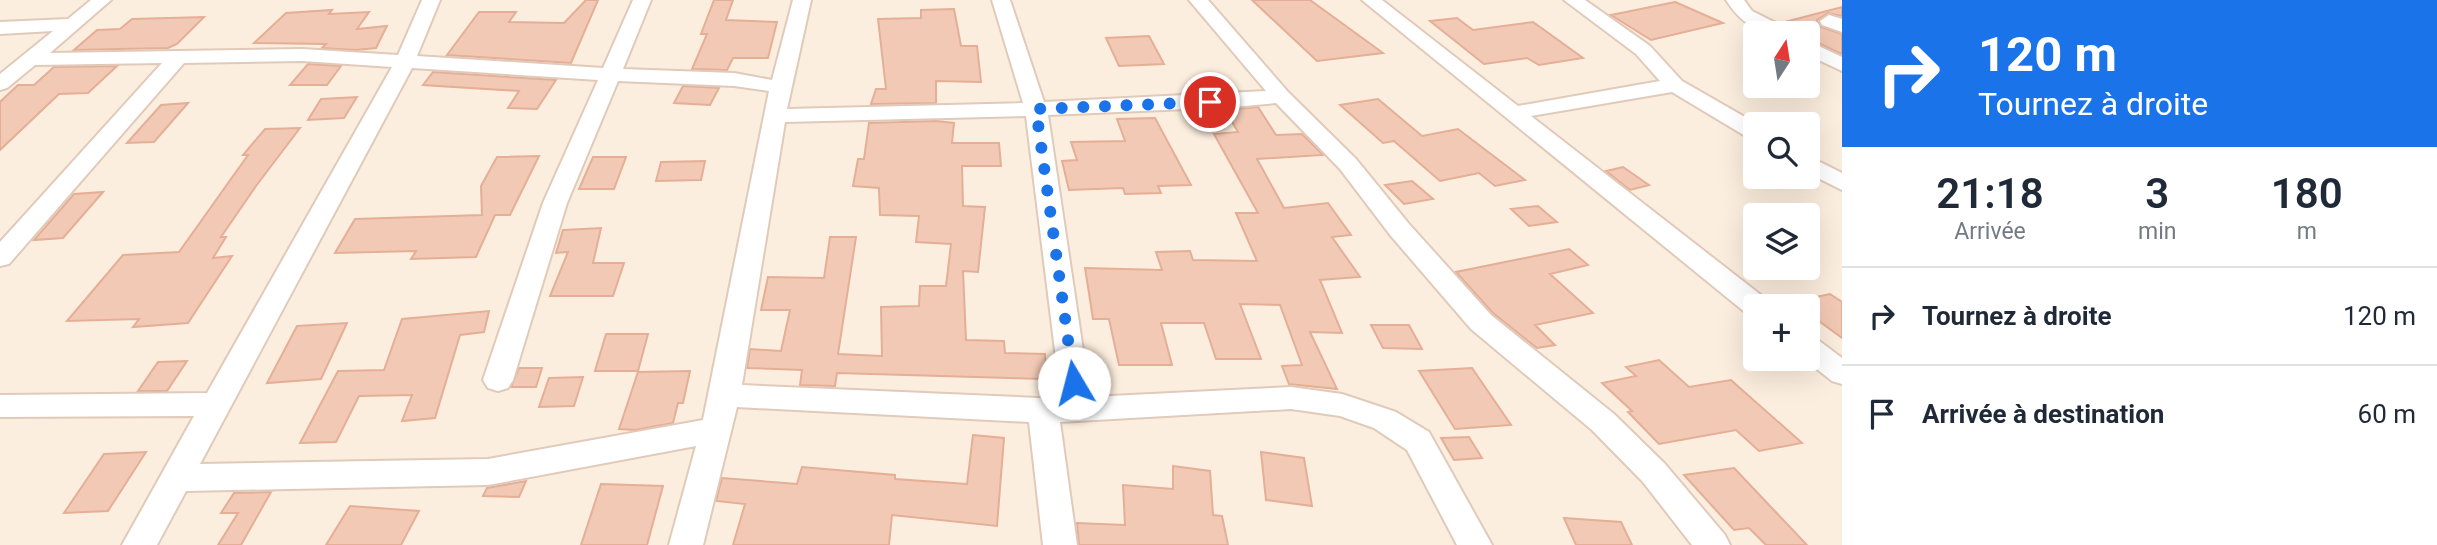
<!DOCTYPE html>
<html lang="fr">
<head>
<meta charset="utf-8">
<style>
	:root { --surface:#fff; --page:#f6f6f7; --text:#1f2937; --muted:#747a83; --line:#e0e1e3 }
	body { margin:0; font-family:Roboto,sans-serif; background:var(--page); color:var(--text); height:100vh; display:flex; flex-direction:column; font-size:26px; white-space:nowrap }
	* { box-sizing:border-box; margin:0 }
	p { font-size:23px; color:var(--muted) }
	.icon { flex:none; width:38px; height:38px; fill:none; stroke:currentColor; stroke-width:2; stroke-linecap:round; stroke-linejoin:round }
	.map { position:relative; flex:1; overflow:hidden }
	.drawer { display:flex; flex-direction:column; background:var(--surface); width:595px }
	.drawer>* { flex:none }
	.guide { background:#1a73e8; color:#fff; overflow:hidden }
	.needle { width:46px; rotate:12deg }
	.buttons { position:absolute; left:1743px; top:21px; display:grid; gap:14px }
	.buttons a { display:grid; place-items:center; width:77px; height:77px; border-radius:7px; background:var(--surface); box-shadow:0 7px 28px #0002; font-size:35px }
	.pin { position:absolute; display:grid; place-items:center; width:60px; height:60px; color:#fff; margin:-30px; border:4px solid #fff; border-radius:50%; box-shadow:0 2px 7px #0007 }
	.me { position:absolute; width:77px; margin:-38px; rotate:352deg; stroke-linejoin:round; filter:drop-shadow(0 0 5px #0008) }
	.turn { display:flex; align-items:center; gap:24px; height:147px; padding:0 21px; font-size:32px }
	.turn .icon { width:91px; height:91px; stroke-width:2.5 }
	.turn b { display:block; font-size:49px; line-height:60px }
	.eta { display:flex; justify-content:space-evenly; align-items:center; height:119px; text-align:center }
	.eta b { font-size:42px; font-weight:600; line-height:49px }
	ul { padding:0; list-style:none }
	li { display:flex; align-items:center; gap:21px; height:98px; padding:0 21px; border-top:2px solid var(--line) }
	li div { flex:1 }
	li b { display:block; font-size:26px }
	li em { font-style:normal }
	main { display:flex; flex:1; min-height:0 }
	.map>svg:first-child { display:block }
	.building { fill:#f2c9b5; stroke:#e5ae96; stroke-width:2 }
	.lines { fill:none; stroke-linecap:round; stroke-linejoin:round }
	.minor-casing { stroke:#e0caba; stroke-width:4 }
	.minor { fill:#fff; fill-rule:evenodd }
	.route { stroke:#1a73e8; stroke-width:12; stroke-dasharray:0 21.6 }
</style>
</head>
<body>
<main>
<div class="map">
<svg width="1842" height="545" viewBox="0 0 1842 545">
	<rect width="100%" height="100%" fill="#fceede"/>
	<path class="building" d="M 586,0 L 598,0 L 571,63 L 447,55 L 479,12 L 516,12 L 509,22 L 564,23 Z
		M 714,0 L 733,0 L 726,20 L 777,22 L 768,58 L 733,58 L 727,70 L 692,69 L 707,34 L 701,34 Z
		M 1252,0 L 1310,0 L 1383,53 L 1317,61 Z
		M 1675,2 L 1723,23 L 1651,40 L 1611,15 Z
		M 1842,7 L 1842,16 L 1828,13 L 1817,20 L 1821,27 L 1842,34 L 1842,54 L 1808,38 L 1808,33 L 1794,33 L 1790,27 L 1781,23 Z
		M 954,9 L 961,46 L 977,46 L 981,82 L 936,81 L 936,103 L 871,104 L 876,89 L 886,89 L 878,19 L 921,18 L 921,10 Z
		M 332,10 L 329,14 L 369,12 L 357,29 L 387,26 L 376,48 L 356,50 L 322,48 L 326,44 L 254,43 L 286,13 Z
		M 204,17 L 177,44 L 168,48 L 74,50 L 97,30 L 120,29 L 132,19 Z
		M 1457,18 L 1473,30 L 1533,22 L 1583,58 L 1539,65 L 1527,58 L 1484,64 L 1430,21 Z
		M 1149,36 L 1164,64 L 1119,66 L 1106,38 Z
		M 308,64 L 341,66 L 327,85 L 290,85 Z
		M 117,66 L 88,93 L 59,94 L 0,150 L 0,102 L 18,85 L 34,85 L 54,67 Z
		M 433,72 L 556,80 L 537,109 L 508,108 L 519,91 L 423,85 Z
		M 683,86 L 719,88 L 710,105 L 674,103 Z
		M 357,97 L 344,118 L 308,120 L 321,99 Z
		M 1378,99 L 1422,136 L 1458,129 L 1525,180 L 1495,186 L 1479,173 L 1440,181 L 1394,141 L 1383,143 L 1340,105 Z
		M 188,103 L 154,142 L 127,143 L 161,105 Z
		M 1258,107 L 1276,135 L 1302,134 L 1323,155 L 1257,159 L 1284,208 L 1328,203 L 1351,235 L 1332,237 L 1360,277 L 1320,280 L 1342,333 L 1310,332 L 1337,389 L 1289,384 L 1282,366 L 1302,365 L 1280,305 L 1240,304 L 1261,359 L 1216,359 L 1204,323 L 1161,323 L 1172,365 L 1119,365 L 1109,319 L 1093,319 L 1085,268 L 1162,270 L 1156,252 L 1190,251 L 1193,260 L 1257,261 L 1236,213 L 1258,213 L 1214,134 L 1238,132 L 1225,110 Z
		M 1155,118 L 1191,185 L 1158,186 L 1161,193 L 1125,194 L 1123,188 L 1069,190 L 1062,161 L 1077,160 L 1071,142 L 1125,141 L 1117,119 Z
		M 936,121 L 954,123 L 952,143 L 999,143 L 1001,166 L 962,166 L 963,206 L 985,207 L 978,272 L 963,271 L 966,340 L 1004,341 L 1005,353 L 1045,354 L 1046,379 L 837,373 L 835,386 L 800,385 L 802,370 L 747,368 L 750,349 L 781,351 L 790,310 L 761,310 L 768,277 L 824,278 L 830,237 L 856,237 L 838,354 L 882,356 L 881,307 L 919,306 L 920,286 L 946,286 L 951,244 L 916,242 L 919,216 L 880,215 L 879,188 L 853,186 L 858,159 L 864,159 L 869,123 Z
		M 300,128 L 256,186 L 221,237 L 226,237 L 213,258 L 232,256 L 188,323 L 133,327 L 139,319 L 67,321 L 123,255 L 179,252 L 248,155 L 243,155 L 265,129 Z
		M 539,156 L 510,215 L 495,215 L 476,257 L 411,259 L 416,251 L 335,253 L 355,219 L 482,215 L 481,186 L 497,157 Z
		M 593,157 L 626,157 L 614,189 L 579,189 Z
		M 705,161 L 701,180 L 656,181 L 661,162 Z
		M 1623,167 L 1649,185 L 1630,190 L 1606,171 Z
		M 1412,181 L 1433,199 L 1404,204 L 1385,185 Z
		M 103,192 L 63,238 L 34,240 L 74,194 Z
		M 1538,206 L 1557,222 L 1529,226 L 1511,209 Z
		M 601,228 L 593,263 L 624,263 L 613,296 L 550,296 L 568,252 L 556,253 L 563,230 Z
		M 1569,249 L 1588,265 L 1550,274 L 1593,313 L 1535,325 L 1555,345 L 1537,348 L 1493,313 L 1456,272 Z
		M 1830,294 L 1842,302 L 1842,338 L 1808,313 L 1808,306 L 1798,306 L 1792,302 Z
		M 489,311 L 484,332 L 460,335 L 435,418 L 402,421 L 412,395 L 359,396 L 336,442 L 300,443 L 338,371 L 384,370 L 402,319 Z
		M 347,323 L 321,379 L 267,383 L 297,326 Z
		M 1371,325 L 1409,325 L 1422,349 L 1383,348 Z
		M 606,334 L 648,334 L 638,371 L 595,371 Z
		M 1659,360 L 1689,387 L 1731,380 L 1802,443 L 1759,451 L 1736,430 L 1659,444 L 1628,412 L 1632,411 L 1602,383 L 1636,376 L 1626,367 Z
		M 187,361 L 167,391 L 138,391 L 158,362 Z
		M 519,368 L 542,368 L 536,387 L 511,387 Z
		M 1472,368 L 1511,425 L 1455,429 L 1419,371 Z
		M 690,371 L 683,403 L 678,403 L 673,423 L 635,430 L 619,429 L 638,372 Z
		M 583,377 L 574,406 L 539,407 L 549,378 Z
		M 973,435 L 1004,438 L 997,526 L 892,515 L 889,545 L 733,545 L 745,504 L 716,501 L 722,478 L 797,484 L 802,467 L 895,475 L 895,479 L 967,484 Z
		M 1469,437 L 1482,458 L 1454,460 L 1441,438 Z
		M 146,452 L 108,511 L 64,513 L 104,454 Z
		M 1261,452 L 1304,458 L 1312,506 L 1266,500 Z
		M 1173,466 L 1210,471 L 1213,515 L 1222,516 L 1228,545 L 1079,545 L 1077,523 L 1125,525 L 1123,485 L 1173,489 Z
		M 1734,468 L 1807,545 L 1766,545 L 1749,528 L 1734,530 L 1684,475 Z
		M 526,481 L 519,497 L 483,496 L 487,488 Z
		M 601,484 L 663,486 L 647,545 L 581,545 Z
		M 271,492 L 241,545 L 218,545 L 238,513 L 221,513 L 234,493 Z
		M 350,506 L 419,511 L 401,545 L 326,545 Z
		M 1564,518 L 1621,522 L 1632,545 L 1576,545 Z"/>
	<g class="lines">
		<defs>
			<path id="minor" d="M 91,0 L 111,0 L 50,53 L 302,49 L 398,55 L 422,0 L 440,0 L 417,56 L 603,68 L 633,0 L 651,0 L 623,69 L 734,73 L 772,80 L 793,0 L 811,0 L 787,109 L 1023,103 L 992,0 L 1010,0 L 1044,102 L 1266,91 L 1189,0 L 1208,0 L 1288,92 L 1356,159 L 1409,224 L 1491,315 L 1614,414 L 1665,464 L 1725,535 L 1730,545 L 1692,545 L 1643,482 L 1592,430 L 1471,329 L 1391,236 L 1340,169 L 1276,103 L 1234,107 L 1048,115 L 1090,397 L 1291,387 L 1342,394 L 1396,412 L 1429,432 L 1492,545 L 1457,545 L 1407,450 L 1374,428 L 1340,416 L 1291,409 L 1060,422 L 1077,545 L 1043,545 L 1029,422 L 737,407 L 703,545 L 669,545 L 696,446 L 488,485 L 186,491 L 157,545 L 122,545 L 194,416 L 0,417 L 0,395 L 207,393 L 392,67 L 302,61 L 184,63 L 9,264 L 0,266 L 0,242 L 162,63 L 35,65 L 7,88 L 0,90 L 0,74 L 53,31 L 0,34 L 0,22 L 68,19 ZM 412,68 L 598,80 L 543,203 L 483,380 L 488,388 L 498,391 L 508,388 L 513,380 L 567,203 L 618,81 L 734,86 L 769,91 L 703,420 L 488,459 L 200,464 ZM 1026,116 L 1061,399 L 742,385 L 785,122 Z
				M 1362,0 L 1382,0 L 1518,106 L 1660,81 L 1636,54 L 1564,0 L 1585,0 L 1650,46 L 1682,81 L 1757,124 L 1755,124 L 1755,139 L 1747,137 L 1672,92 L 1531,116 L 1766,299 L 1769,306 L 1755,306 L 1755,315 L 1746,313 Z
				M 1726,0 L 1744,0 L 1752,11 L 1788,29 L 1791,33 C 1759,34 1743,26 1726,0 Z
				M 1829,15 L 1842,19 L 1842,32 L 1822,25 L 1820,21 Z
				M 1808,41 L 1842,57 L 1842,71 L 1808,55 Z
				M 1808,156 L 1842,173 L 1842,190 L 1808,173 Z
				M 1808,337 L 1818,340 L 1842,358 L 1842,384 L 1832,381 L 1804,359 L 1808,359 Z"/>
		</defs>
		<use href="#minor" class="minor-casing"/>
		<use href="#minor" class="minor"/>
	</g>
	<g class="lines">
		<path class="route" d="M 1074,383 L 1036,109 L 1210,102"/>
	</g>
</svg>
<div class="buttons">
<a><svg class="needle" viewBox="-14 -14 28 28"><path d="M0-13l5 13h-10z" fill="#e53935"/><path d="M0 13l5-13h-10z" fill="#747a83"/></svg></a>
<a><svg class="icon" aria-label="search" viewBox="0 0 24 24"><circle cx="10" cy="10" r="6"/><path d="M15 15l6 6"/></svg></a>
<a><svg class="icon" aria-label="layers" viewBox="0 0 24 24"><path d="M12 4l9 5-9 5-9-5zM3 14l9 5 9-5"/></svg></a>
<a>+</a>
</div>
<div class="pin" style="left:1210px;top:102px;background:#d93025"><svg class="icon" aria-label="arrive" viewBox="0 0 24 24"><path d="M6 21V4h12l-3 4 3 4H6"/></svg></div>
<svg class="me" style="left:1074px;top:383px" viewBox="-20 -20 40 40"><circle r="19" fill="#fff"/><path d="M0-13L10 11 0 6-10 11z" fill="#1a73e8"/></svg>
</div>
<section class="drawer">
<div class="guide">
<div class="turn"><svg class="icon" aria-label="right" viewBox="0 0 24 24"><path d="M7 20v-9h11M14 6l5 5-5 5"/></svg><div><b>120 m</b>Tournez à droite</div></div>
</div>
<div class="eta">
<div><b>21:18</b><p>Arrivée</p></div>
<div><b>3</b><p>min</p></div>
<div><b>180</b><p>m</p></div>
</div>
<ul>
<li><svg class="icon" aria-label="right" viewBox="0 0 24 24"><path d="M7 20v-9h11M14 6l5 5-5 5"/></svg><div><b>Tournez à droite</b></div><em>120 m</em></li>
<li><svg class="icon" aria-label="arrive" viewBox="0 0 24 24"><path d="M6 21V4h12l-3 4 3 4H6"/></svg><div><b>Arrivée à destination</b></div><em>60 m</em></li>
</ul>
</section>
</main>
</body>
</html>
